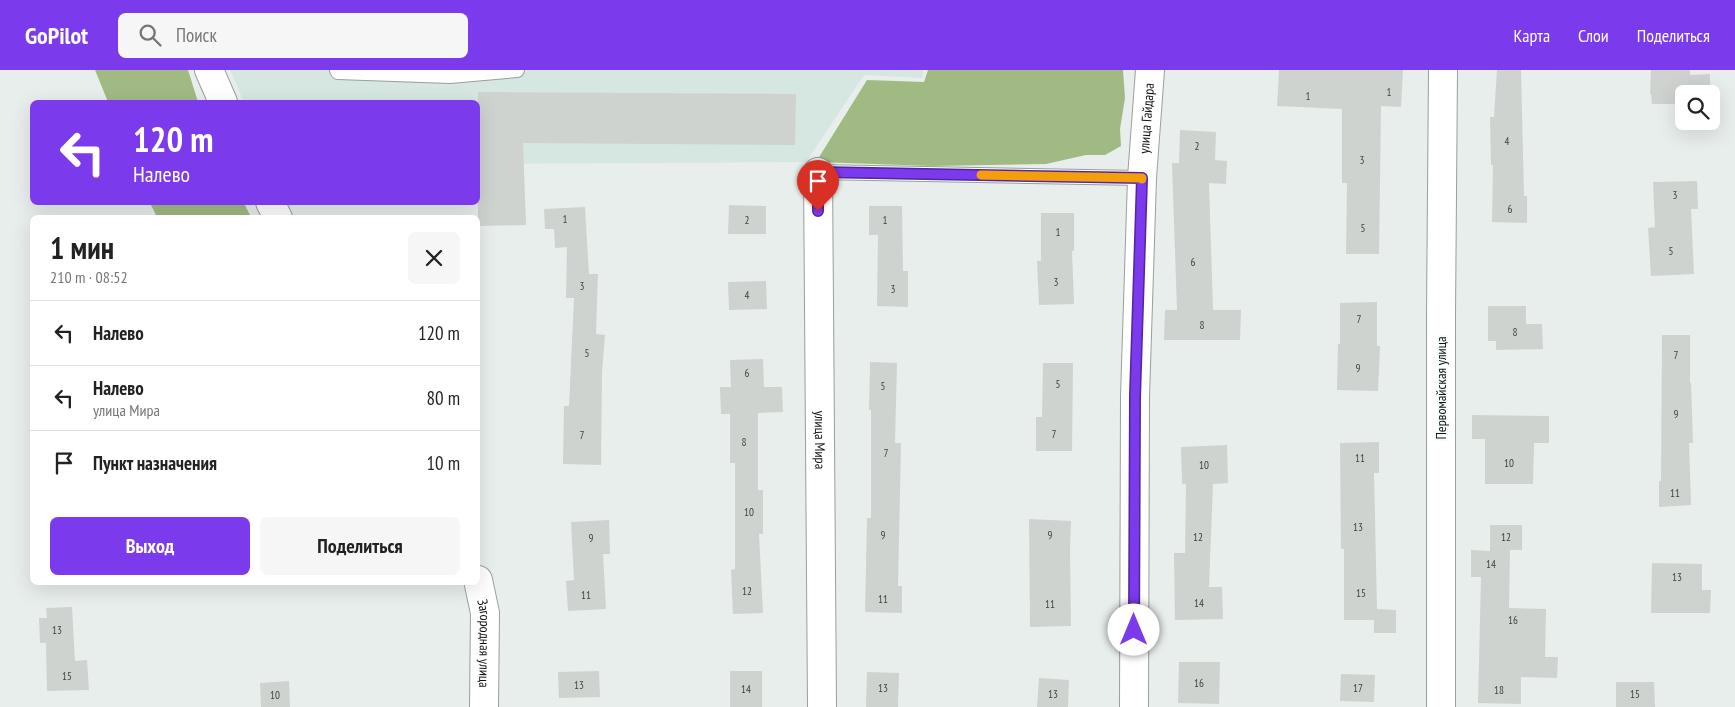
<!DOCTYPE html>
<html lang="ru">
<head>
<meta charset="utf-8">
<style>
	:root { --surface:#fff; --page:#f6f6f6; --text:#222; --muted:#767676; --line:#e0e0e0; --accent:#7c3aed }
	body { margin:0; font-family:"PT Sans Narrow",sans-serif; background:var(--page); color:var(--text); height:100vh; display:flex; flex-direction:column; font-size:19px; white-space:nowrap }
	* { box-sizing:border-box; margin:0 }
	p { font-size:16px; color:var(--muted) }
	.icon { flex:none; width:28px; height:28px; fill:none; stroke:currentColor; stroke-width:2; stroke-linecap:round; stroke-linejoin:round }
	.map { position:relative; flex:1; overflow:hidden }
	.details { position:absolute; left:30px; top:145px; width:450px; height:370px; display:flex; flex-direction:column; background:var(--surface); border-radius:8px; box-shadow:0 5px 20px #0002 }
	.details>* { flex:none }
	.hud { position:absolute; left:30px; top:30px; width:450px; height:105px; border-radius:8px; box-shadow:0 5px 20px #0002; background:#7c3aed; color:#fff; overflow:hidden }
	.fabs { position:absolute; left:1675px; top:15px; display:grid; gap:10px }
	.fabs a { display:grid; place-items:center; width:45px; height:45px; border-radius:8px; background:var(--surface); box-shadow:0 5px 20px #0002; font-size:25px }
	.pin { position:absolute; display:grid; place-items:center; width:42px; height:42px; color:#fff; margin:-51px -21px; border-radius:50% 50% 50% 0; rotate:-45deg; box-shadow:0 0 5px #0007 }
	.pin .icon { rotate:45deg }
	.me { position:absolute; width:55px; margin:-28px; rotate:0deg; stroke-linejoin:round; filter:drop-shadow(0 0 4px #0008) }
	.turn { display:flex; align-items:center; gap:18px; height:105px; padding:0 20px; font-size:22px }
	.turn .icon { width:65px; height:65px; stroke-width:2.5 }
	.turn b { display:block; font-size:35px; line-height:42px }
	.round { display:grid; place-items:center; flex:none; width:52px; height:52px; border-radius:8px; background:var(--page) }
	.headline { display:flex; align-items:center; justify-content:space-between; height:85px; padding:0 20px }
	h1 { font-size:30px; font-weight:700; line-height:38px }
	.cta { display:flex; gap:10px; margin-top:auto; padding:10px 20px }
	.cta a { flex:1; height:58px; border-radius:8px; background:var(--accent); color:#fff; font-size:20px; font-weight:700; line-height:58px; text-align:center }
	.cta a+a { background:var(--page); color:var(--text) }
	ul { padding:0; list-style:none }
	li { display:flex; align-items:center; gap:15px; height:65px; padding:0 20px; border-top:1px solid var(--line) }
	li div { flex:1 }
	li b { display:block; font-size:19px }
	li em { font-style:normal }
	header { display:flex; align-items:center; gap:30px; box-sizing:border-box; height:70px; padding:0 25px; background:var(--accent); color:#fff }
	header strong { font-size:24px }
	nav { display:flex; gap:28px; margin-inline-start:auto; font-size:18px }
	.search { width:350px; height:45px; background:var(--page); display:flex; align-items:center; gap:12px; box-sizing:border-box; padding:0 18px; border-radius:8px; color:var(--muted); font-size:19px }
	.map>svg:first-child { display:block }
	.built { fill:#d6e6e0 }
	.forest { fill:#a1ba84 }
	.building { fill:#ced3cf }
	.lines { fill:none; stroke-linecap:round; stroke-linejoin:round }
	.service-casing { stroke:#989f9c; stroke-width:16 }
	.minor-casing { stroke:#989f9c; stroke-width:30 }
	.service { stroke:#fff; stroke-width:14 }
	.minor { stroke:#fff; stroke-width:28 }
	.route-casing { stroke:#51269a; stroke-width:12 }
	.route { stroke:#7c3aed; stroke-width:9 }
	.slow { stroke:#f59e0b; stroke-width:9 }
	.labels { text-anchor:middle; stroke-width:4.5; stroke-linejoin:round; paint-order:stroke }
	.number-label { font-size:11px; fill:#404341 }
	.street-label { font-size:14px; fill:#111312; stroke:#f5fcf9 }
</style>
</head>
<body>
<header>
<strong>GoPilot</strong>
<div class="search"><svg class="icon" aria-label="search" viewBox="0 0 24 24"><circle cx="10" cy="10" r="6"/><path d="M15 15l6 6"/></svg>Поиск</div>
<nav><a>Карта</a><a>Слои</a><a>Поделиться</a></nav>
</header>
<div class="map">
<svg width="1735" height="637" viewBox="0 0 1735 637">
	<rect width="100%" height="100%" fill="#e8eeec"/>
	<path class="built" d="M 230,0 L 924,0 L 922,8 L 864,5 L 806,92 L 478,94 L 478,32 L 244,32 Z"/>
	<path class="forest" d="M 95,0 L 188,0 L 198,32 L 108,32 Z
		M 928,0 L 1123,0 L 1125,28 L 1120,59 L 1121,76 L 1105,85 L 1086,85 L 1046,94 L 932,96 L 816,92 L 867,10 L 924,12 Z
		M 150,133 L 244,133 L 251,147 L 157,147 Z"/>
	<path class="building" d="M 1279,0 L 1403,0 L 1401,37 L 1381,36 L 1379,184 L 1346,184 L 1347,113 L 1342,113 L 1342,39 L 1277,36 Z
		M 1497,0 L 1521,0 L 1524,126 L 1527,126 L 1527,153 L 1492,152 L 1493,95 L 1491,95 L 1490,47 L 1494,47 Z
		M 1651,0 L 1690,0 L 1690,5 L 1710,4 L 1710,24 L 1684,24 L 1684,34 L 1652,34 L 1651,24 L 1650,24 Z
		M 478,22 L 796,24 L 795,75 L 523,73 L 526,155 L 478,156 Z
		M 1180,60 L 1216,62 L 1215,90 L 1227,91 L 1226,114 L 1209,113 L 1213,240 L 1241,240 L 1240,270 L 1164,270 L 1165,240 L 1177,240 L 1172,93 L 1179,93 Z
		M 1697,111 L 1698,139 L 1691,139 L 1694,204 L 1651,206 L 1648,158 L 1655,157 L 1653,112 Z
		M 729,135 L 766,136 L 766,164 L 728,164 Z
		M 869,136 L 902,136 L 903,201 L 908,201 L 908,237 L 877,236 L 878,165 L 869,165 Z
		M 585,137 L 589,204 L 598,204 L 596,264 L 605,265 L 602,303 L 601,395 L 563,394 L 564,336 L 569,336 L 574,228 L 566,228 L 567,177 L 555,178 L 554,159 L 545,159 L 544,139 Z
		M 1041,143 L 1074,143 L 1074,181 L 1072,181 L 1074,234 L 1039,235 L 1037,191 L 1041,191 Z
		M 766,211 L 767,239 L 729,240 L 728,212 Z
		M 1377,232 L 1377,276 L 1380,276 L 1378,321 L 1337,320 L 1338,274 L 1340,274 L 1340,233 Z
		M 1488,236 L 1526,236 L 1526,254 L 1542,254 L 1543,279 L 1496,280 L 1496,271 L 1488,271 Z
		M 1662,265 L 1690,265 L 1690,313 L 1691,313 L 1693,373 L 1689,373 L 1691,435 L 1659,437 L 1659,411 L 1661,411 Z
		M 763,289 L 764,317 L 782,317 L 783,342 L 758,343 L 758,420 L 763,420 L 763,464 L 759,464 L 763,543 L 733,544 L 731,500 L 735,499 L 735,393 L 730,393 L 730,344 L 721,344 L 720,317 L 731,317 L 730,290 Z
		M 870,292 L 897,293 L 895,373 L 901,373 L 898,516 L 902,516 L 902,543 L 865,542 L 867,448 L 871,448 L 871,340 L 869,340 Z
		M 1043,293 L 1073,293 L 1072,381 L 1036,381 L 1036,347 L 1042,347 Z
		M 1472,345 L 1549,346 L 1549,373 L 1534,373 L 1533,414 L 1485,414 L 1485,369 L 1472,369 Z
		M 1379,372 L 1379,403 L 1374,403 L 1377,539 L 1396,540 L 1396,563 L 1374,563 L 1374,550 L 1344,550 L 1344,479 L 1341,479 L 1340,373 Z
		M 1227,375 L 1228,413 L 1213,414 L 1209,517 L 1222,517 L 1223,549 L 1175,550 L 1174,483 L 1185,483 L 1186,414 L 1182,414 L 1181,377 Z
		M 1029,449 L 1071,451 L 1070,480 L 1071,556 L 1030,557 Z
		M 609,450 L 610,484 L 603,484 L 606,539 L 568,541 L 566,511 L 574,510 L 571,452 Z
		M 1490,455 L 1522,455 L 1522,480 L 1510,480 L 1509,538 L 1546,539 L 1545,587 L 1558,587 L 1557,608 L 1521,607 L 1521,634 L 1478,633 L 1481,507 L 1471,507 L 1471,480 L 1490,481 Z
		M 1652,493 L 1702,494 L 1702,520 L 1711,520 L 1710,543 L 1651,543 Z
		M 72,537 L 75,591 L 87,590 L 89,620 L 47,621 L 46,573 L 40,573 L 39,548 L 47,548 L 46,538 Z
		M 1179,592 L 1220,592 L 1219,634 L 1178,633 Z
		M 599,601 L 600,627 L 559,628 L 558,602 Z
		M 730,601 L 762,601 L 762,637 L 730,637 Z
		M 867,602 L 899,603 L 898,637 L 866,637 Z
		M 1341,604 L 1375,605 L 1374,632 L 1340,631 Z
		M 1039,608 L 1069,610 L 1068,637 L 1037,637 Z
		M 289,611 L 290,637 L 261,637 L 260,613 Z
		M 1616,612 L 1654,612 L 1655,637 L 1616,637 Z"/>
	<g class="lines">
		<defs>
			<path id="service" d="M 337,0 L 338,2 L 450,6 L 517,0
				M 818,102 L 1142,108"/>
			<g id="minor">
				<path d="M 209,0 L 223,32"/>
				<path id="s1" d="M 818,102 L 822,637"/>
				<path d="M 270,132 L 278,148"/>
				<path id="s2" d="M 478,510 L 485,543 L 484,637"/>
				<path id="s3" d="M 1134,637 L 1135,327 L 1142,108 L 1150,0"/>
				<path d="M 1441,637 L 1441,245 L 1443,0"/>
			</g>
		</defs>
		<use href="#service" class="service-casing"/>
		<use href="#minor" class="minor-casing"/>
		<use href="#service" class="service"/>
		<use href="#minor" class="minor"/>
	</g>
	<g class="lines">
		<defs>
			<path id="route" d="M 818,141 L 818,102 L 1142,108 L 1135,327 L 1134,560"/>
		</defs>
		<use href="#route" class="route-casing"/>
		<use href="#route" class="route"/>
		<path class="slow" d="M 981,105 L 1142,108 L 1142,109"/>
	</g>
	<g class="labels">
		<g class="number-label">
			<text x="1389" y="26">1</text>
			<text x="1308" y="30">1</text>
			<text x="1507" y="75">4</text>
			<text x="1197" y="80">2</text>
			<text x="1362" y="94">3</text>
			<text x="1675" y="129">3</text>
			<text x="1510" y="143">6</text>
			<text x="565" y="153">1</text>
			<text x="747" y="154">2</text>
			<text x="885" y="154">1</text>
			<text x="1363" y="162">5</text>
			<text x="1058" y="166">1</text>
			<text x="1671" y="185">5</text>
			<text x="1193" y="196">6</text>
			<text x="1056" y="216">3</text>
			<text x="582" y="220">3</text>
			<text x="893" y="223">3</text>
			<text x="747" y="229">4</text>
			<text x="1359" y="253">7</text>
			<text x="1202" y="259">8</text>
			<text x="1515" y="266">8</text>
			<text x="587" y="287">5</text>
			<text x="1676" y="289">7</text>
			<text x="1358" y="302">9</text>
			<text x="747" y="307">6</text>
			<text x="1058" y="318">5</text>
			<text x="883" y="320">5</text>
			<text x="1676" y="348">9</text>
			<text x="1054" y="368">7</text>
			<text x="582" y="369">7</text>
			<text x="744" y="376">8</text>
			<text x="886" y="387">7</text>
			<text x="1360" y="392">11</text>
			<text x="1509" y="397">10</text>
			<text x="1204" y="399">10</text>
			<text x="1675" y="427">11</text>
			<text x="749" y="446">10</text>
			<text x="1358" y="461">13</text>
			<text x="883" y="469">9</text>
			<text x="1050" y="469">9</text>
			<text x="1198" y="471">12</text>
			<text x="1506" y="471">12</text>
			<text x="591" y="472">9</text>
			<text x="1491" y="498">14</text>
			<text x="1677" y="511">13</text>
			<text x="747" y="525">12</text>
			<text x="1361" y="527">15</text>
			<text x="586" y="529">11</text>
			<text x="883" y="533">11</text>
			<text x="1199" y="537">14</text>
			<text x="1050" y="538">11</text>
			<text x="1513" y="554">16</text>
			<text x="57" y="564">13</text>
			<text x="67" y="610">15</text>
			<text x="1199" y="617">16</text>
			<text x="579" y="619">13</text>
			<text x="883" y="622">13</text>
			<text x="1358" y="622">17</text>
			<text x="746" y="623">14</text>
			<text x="1499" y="624">18</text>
			<text x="1053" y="628">13</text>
			<text x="1635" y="628">15</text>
			<text x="275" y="629">10</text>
		</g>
		<g class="street-label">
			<text dy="5" stroke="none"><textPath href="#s3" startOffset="589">улица Гайдара</textPath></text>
			<text transform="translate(1441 318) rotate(-90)" y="5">Первомайская улица</text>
			<text dy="5" stroke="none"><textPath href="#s1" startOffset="268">улица Мира</textPath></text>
			<text dy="5" stroke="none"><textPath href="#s2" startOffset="64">Загородная улица</textPath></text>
		</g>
	</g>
</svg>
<div class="fabs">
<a><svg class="icon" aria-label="search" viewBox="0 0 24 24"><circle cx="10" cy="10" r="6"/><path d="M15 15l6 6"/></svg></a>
</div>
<div class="pin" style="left:818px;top:141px;background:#d93025"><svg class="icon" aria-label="arrive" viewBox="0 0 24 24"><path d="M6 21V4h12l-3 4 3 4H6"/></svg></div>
<svg class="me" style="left:1134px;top:560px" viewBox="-20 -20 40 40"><circle r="19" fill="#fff"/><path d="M0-13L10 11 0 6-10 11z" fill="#7c3aed"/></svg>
<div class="hud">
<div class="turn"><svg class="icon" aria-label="left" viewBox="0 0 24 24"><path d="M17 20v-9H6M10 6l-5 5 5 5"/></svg><div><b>120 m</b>Налево</div></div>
</div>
<section class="details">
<div class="headline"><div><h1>1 мин</h1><p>210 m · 08:52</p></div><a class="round"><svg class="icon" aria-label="close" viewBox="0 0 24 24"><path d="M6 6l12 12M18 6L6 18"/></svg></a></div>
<ul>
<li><svg class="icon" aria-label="left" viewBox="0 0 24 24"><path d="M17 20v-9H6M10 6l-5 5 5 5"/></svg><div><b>Налево</b></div><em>120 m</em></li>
<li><svg class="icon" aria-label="left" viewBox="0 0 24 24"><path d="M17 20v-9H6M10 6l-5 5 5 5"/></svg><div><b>Налево</b><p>улица Мира</p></div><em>80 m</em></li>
<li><svg class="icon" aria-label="arrive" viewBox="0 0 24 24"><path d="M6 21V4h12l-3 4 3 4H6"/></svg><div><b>Пункт назначения</b></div><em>10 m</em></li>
</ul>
<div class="cta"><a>Выход</a><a>Поделиться</a></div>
</section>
</div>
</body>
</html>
